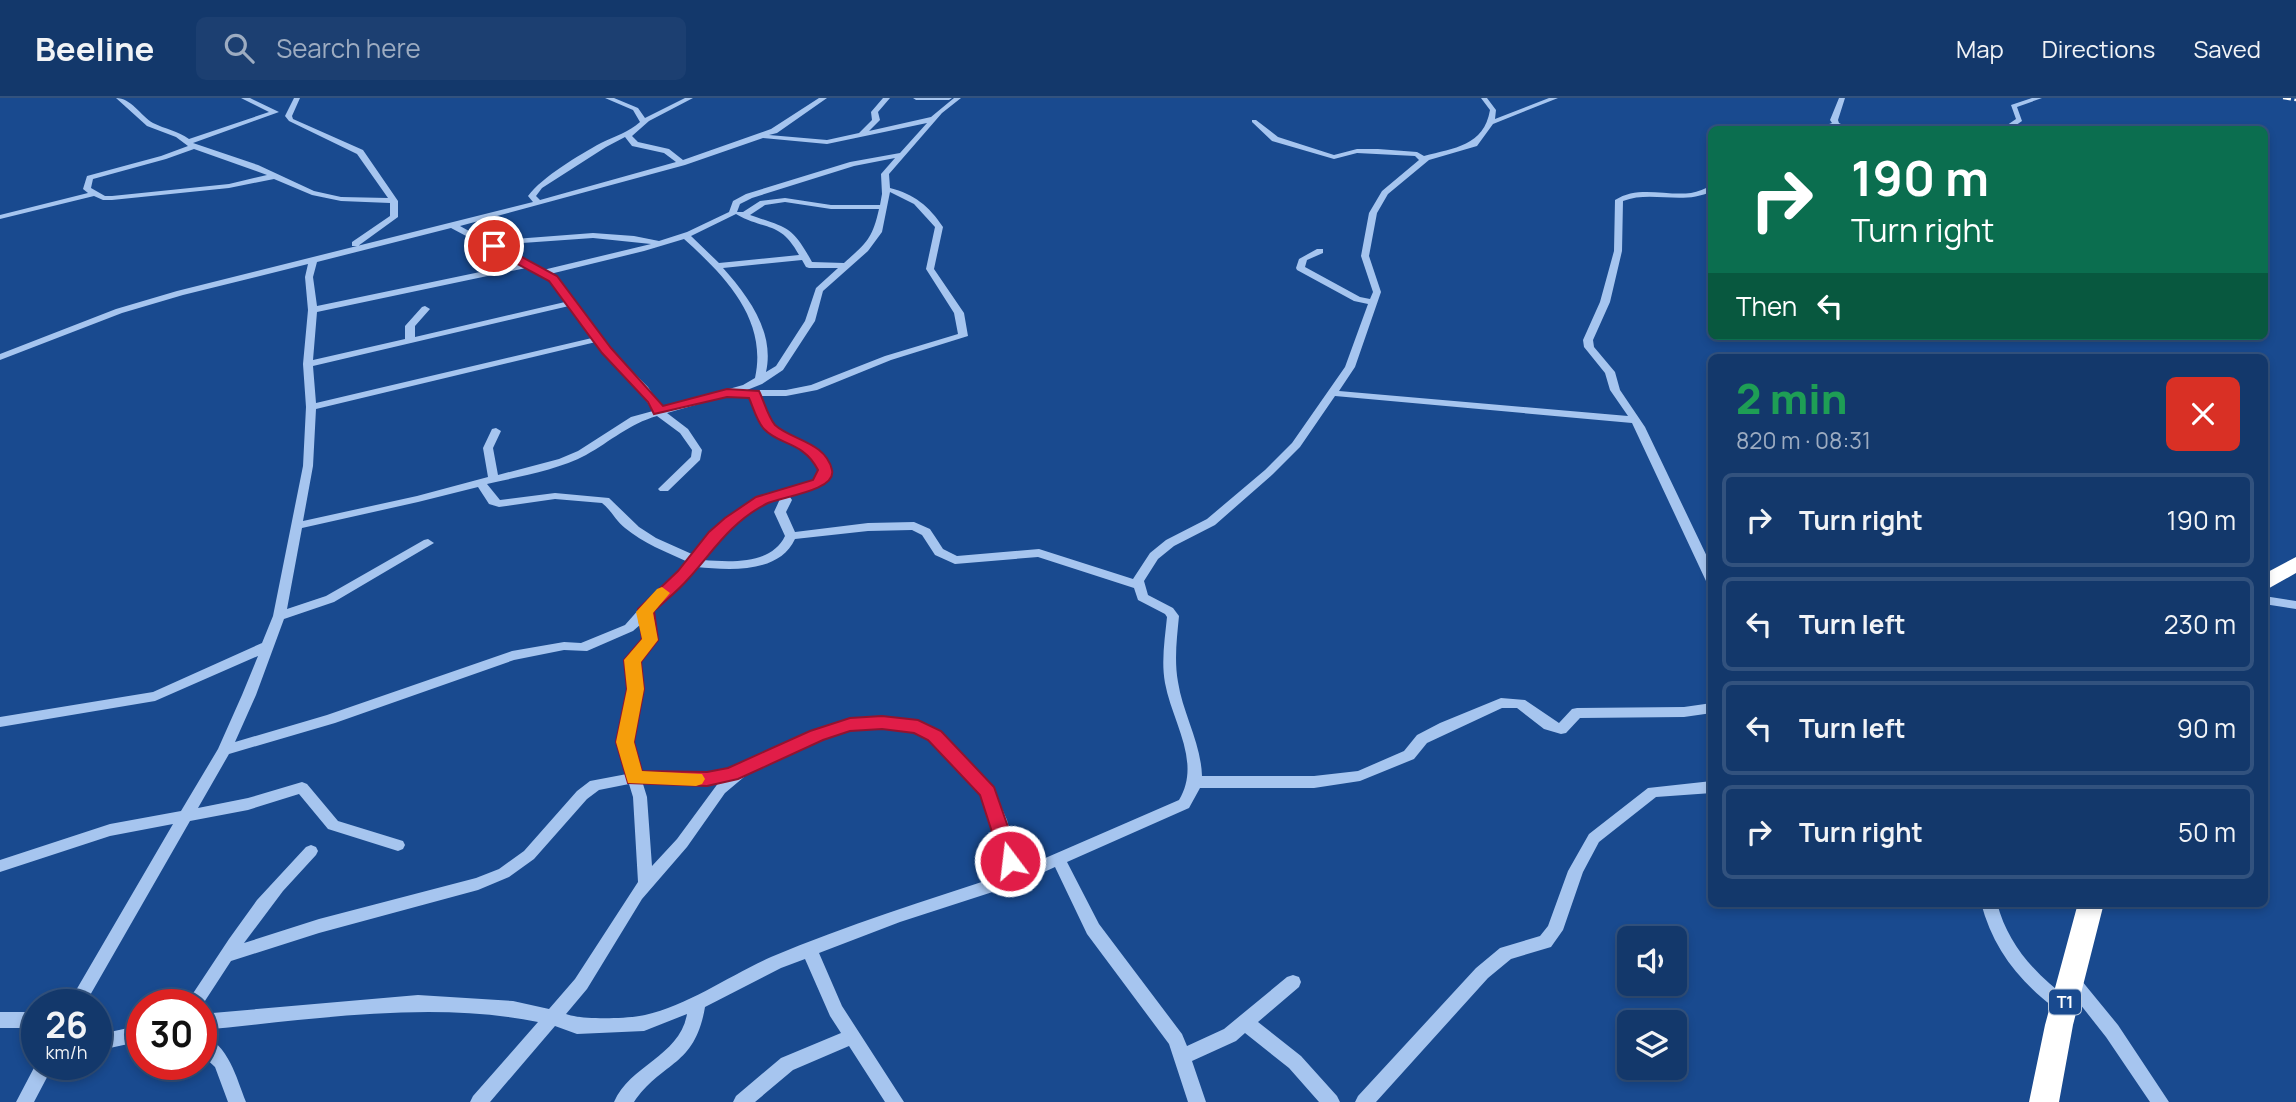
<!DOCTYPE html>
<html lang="en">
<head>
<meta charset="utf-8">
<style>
	:root { --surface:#13386b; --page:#1c3f71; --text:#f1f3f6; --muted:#9dacc1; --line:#32527e }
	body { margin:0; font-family:Manrope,sans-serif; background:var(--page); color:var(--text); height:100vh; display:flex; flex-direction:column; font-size:26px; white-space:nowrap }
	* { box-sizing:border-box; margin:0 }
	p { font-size:23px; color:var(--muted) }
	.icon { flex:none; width:38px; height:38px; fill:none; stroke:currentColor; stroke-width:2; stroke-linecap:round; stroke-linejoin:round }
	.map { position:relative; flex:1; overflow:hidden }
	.side { position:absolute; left:1708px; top:256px; width:560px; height:553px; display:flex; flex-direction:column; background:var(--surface); border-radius:10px; box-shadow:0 4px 10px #0003,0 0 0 2px var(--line) }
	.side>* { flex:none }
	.top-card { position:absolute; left:1708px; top:28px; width:560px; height:214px; border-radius:10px; box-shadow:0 4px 10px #0003,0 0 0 2px var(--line); background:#0b6e4f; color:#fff; overflow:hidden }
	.fabs { position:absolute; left:1617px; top:828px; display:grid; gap:14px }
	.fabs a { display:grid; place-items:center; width:70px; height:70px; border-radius:10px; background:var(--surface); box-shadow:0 4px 10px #0003,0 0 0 2px var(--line); font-size:35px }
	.speed { position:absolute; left:21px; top:891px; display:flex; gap:14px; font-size:35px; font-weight:700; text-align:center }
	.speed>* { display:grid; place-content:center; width:91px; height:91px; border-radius:50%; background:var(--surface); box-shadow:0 4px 10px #0003,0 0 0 2px var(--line); line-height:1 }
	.speed small { font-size:18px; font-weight:400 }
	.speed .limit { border:10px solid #d22; background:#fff; color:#111 }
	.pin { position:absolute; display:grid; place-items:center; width:60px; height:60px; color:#fff; margin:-30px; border:4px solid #fff; border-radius:50%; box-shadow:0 2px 7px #0007 }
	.me { position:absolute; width:77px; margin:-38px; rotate:345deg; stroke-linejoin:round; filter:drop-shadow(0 0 5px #0008) }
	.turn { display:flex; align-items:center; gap:24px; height:147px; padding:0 28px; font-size:32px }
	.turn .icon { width:91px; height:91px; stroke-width:2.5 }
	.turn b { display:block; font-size:49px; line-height:60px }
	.then { display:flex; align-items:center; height:66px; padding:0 28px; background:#0003; gap:14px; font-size:26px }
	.round { display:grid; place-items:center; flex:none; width:74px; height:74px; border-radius:10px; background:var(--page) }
	.summary { display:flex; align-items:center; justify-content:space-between; height:119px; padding:0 28px }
	h1 { font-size:42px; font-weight:800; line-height:52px; color:#1e9e55 }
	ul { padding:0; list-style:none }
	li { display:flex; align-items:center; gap:21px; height:94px; margin:0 14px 10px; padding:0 14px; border:4px solid var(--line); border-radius:10px }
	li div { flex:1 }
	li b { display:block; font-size:26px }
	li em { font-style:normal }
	header { display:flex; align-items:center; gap:42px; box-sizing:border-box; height:98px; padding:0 35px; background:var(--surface); border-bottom:2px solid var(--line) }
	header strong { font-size:33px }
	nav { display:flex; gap:38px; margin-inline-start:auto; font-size:24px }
	.search { width:490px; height:63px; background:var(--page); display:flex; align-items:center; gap:18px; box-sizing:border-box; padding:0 24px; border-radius:10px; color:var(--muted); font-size:26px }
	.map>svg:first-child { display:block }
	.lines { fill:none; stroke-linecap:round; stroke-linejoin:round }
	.minor { fill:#a6c5ef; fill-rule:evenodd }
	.highway { fill:#fff; fill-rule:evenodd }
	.rail { stroke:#fff; stroke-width:2.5; stroke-dasharray:8 3.5; stroke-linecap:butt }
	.route { fill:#e11d48; stroke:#92132f; stroke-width:2 }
	.slow { fill:#f59e0b }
	.labels { text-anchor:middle; stroke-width:5; stroke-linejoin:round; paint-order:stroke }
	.shield { fill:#194a8f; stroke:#bac9dd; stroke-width:2 }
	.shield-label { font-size:16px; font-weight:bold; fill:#fff }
</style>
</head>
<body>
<header>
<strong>Beeline</strong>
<div class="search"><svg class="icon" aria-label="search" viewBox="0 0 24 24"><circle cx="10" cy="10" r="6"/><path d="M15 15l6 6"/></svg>Search here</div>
<nav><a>Map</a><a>Directions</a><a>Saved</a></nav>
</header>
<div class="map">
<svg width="2296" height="1004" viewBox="0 0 2296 1004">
	<rect width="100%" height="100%" fill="#194a8f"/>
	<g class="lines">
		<path class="minor" d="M 116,0 C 131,0 140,17 153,25 C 165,31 178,33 189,41 L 269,14 L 241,0 L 250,0 L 279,14 L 193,45 L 258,67 L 314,93 L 341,99 L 388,100 L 357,56 L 289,23 L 285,18 L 294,0 L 300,0 L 292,18 L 293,21 L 363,52 L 398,103 L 398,119 L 358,148 L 352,148 L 352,144 L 390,118 L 390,105 L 341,103 L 312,97 L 274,81 L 229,90 L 112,102 L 103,102 L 94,98 L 0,121 L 0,117 L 88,95 L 83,91 L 87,78 L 161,58 L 188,48 L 176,39 L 147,28 ZM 194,51 L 267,77 L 229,86 L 112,98 L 105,98 L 91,90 L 93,81 L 166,61 Z
			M 605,0 L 614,0 L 638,10 L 645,20 L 685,0 L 693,0 L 649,23 L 632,38 L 638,44 L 669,51 L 683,62 L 771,31 L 819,0 L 827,0 L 777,35 L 769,37 L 827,42 L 859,35 L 872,22 L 871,14 L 883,0 L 890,0 L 878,14 L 880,22 L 869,33 L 931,19 L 954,0 L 961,0 L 942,15 L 889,76 L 890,90 C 914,96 929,108 943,129 L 934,171 L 964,215 L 968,238 L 891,262 L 817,292 L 786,298 L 760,298 C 762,307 764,317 770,324 C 787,343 838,347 829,381 L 815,391 L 790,399 L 792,402 L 786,414 L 795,434 L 868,425 L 914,424 L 930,431 L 943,451 L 957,458 L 1039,451 L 1133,481 L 1150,455 L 1166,442 L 1207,421 L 1265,372 L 1292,345 L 1345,269 L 1368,206 L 1354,203 L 1297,172 L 1296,170 L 1299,161 L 1317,151 L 1323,151 L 1323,155 L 1307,162 L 1305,169 L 1360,199 L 1370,201 L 1373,194 L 1361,158 L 1369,115 L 1382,93 L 1419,62 L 1415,58 L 1357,55 L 1334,61 L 1272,43 L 1252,24 L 1252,22 L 1256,22 L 1278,39 L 1334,57 L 1357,51 L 1378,51 L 1417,54 L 1424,58 C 1454,50 1484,48 1490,12 L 1481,0 L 1487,0 L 1496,12 L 1495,21 L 1549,0 L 1558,0 L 1493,26 L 1477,48 L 1429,62 L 1388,96 L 1377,115 L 1369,158 L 1381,194 L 1355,269 L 1339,293 L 1628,318 L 1610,292 L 1605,275 L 1584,249 L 1583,242 L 1600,204 L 1614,153 L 1615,102 C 1638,87 1665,98 1691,95 C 1698,94 1705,90 1712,88 L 1712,93 C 1683,108 1652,92 1623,103 L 1622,153 L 1610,204 L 1593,242 L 1594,249 L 1615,274 L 1620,292 L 1645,329 L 1712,469 L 1712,487 L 1706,483 L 1632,325 L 1335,298 L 1300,349 L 1273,376 L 1215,427 L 1174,448 L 1158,461 L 1144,483 L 1148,497 L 1173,510 L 1179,518 C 1177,539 1174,562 1178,584 C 1183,616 1201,645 1202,678 L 1314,678 L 1358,673 L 1404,653 L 1417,637 L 1440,625 L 1501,600 L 1525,602 L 1559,625 L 1572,611 L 1577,610 L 1684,609 L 1712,605 L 1712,615 L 1684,619 L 1580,620 L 1566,635 L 1561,636 L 1544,631 L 1517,610 L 1502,610 L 1427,645 L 1414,661 L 1360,683 L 1314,690 L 1200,690 L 1189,710 L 1067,764 L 1099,826 L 1182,936 L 1187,948 L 1224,931 L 1287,879 L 1293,877 L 1299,879 L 1301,884 L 1299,889 L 1258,924 L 1301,958 L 1337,998 L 1340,1004 L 1319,1004 L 1289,970 L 1245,935 L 1236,943 L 1192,963 L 1206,1004 L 1188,1004 L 1169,946 L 1087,836 L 1055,769 L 1020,785 L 900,824 L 819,855 L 842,908 L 904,1004 L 885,1004 L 849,948 L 793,972 L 755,1004 L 733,1004 L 736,998 L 781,960 L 841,935 L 830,918 L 805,861 L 781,870 L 705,909 C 695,969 662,963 634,1004 L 614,1004 C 630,967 680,958 687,916 L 644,933 L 577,936 L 555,928 L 490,1004 L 470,1004 L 473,998 L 538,924 C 430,902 310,922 201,932 L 201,916 L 418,897 L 513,903 L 549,911 L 575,881 L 638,784 L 633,699 L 629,686 L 599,692 L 587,701 L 534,761 L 509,779 L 478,792 L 319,835 L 231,863 L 201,909 L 201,906 L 186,906 L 229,841 L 257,802 L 306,749 L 311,747 L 316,749 L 318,753 L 316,757 L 283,793 L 244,845 L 319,821 L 476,780 L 499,771 L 524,753 L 577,693 L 590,683 L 627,676 L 618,644 L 629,591 L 626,562 L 644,541 L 641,526 L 633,533 L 587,553 L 564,552 L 514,562 L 335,625 L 229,656 L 198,710 L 248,700 L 302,684 L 307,686 L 338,723 L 403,743 L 405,747 L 403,751 L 398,753 L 328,731 L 299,696 L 248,712 L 190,723 L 85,906 L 68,906 L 173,726 L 110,738 L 0,774 L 0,762 L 110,726 L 181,713 L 218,651 L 242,597 L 258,558 L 155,603 L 0,629 L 0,619 L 153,594 L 262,545 L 273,518 L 303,368 L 306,309 L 303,266 L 308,212 L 305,179 L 308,166 L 183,197 L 122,215 L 0,262 L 0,256 L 116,211 L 177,193 L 533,104 L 528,98 C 542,79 579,57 601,45 C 615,38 629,34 640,24 L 633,12 ZM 927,25 L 900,55 L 850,64 L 746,96 L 733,103 L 729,114 L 687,134 L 659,143 L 634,138 L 593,135 L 487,143 L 460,128 L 685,67 L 763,40 L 827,46 ZM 625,39 L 632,48 L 664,55 L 676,64 L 540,102 L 536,98 L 542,90 L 606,49 ZM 895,60 L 881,76 L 882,96 L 880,107 L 831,107 L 785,100 L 760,103 L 743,114 L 737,114 L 740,106 L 752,100 L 854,68 ZM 890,94 L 914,106 L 935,129 L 926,171 L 954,215 L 958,236 L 885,258 L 811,287 L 786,292 L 747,292 L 762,286 L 783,272 L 815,223 L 823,193 L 868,153 L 882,134 ZM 785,104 L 831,111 L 879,111 C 872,142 866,145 844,165 L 812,164 C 792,128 788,130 750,117 L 765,107 ZM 736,116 C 765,133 780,122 799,157 L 719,165 L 691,138 ZM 451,130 L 519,166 L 317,208 L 313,179 L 317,164 ZM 593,140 L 651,146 L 543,172 L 495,147 ZM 684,141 C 724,177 768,221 755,280 L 743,287 L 662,310 L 648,289 L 610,251 L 556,179 L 550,176 L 644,153 ZM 802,162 L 806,169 L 809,170 L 838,170 L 816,190 L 805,223 L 776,268 L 766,274 C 775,234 748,198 723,170 ZM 526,170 L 550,183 L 565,204 L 415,239 L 415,228 L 430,211 L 425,208 L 422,209 L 405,228 L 405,241 L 313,262 L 317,214 ZM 569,208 L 592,240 L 316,305 L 313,268 ZM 596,244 L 640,293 L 653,313 L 631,319 L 578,353 L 559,361 L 498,377 L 493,350 L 501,333 L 496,330 L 492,331 L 483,350 L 488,379 L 417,398 L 303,423 L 313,368 L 316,311 ZM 734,296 L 750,298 C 753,309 756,320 764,328 C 782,348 818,347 819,378 C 802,390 784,392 764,399 C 734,408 714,434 694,457 L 656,440 L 639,429 L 609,400 L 555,395 L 500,402 L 487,386 C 517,379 558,372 586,357 C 611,343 629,326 657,318 L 680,335 L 692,352 L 691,359 L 658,391 L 660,393 L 668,393 L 700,362 L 702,352 L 688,331 L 667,315 ZM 478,389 L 489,406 L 499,409 L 555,401 L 602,405 C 611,412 616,423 625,430 C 643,445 666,454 688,464 L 648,501 L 625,527 L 581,545 L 564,544 L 512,553 L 327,617 L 235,644 L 256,597 L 284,521 L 334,504 L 434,445 L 428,441 L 424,442 L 326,498 L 287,511 L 302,430 L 418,404 ZM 780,401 L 774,414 L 785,438 C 771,467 731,464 703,462 C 724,436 746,410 780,401 ZM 912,432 L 922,437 L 935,457 L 955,466 L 1038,459 L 1134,490 L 1138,502 L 1165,516 L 1167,519 C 1165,540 1161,563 1165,585 C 1172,624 1202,664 1179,702 L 1020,771 L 1007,722 L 993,690 L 940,634 L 918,624 L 882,619 L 850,622 L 812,633 L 736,670 L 707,675 L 640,675 L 632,644 L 643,591 L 639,563 L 656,542 L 651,514 L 697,469 C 729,472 779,476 795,441 L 868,433 ZM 882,629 L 915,634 L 930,642 L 982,697 L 993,722 L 1006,776 C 927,802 847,827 771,859 C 730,877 689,907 645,917 C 627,921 581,922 566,916 L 587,891 L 642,801 L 687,749 L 725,695 L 750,674 L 822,641 L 850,632 ZM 719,684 L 677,741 L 652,768 L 647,699 L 643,686 L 707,687 Z
			M 913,0 L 952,0 L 949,2 L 916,2 Z
			M 1839,0 L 1845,0 L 1838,22 L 1839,25 L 1853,32 C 1847,32 1842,29 1836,28 C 1832,28 1819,32 1812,32 L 1832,25 L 1830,22 Z
			M 2032,0 L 2042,0 L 2017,9 L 2022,23 L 2009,32 L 2000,32 L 2016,21 L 2011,7 Z
			M 2264,498 L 2296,503 L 2296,511 L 2264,506 Z
			M 1712,683 L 1712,695 L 1656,699 L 1599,744 L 1583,774 L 1563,832 L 1551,849 L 1511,861 L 1488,880 L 1376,1004 L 1355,1004 L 1358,998 L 1476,870 L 1500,850 L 1540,838 L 1548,828 L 1568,773 L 1589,736 L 1648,690 Z
			M 1981,805 L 1997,805 C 2008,847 2035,876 2070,902 L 2072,907 L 2070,912 L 2064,915 C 2055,911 2048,905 2041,899 C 2011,873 1991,843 1981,805 Z
			M 2071,875 L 2077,877 L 2118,927 L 2169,1004 L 2150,1004 L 2106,939 L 2065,887 L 2063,882 L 2065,877 Z
			M 0,914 L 37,914 L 37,930 L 0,930 Z
			M 142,927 L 142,943 L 96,953 L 96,937 Z
			M 201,936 C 229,947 236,979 246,1004 L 228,1004 L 215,969 L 201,956 Z
			M 37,964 L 37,966 L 54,966 L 34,1004 L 16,1004 Z"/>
		<path class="highway" d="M 2296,459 L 2296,475 L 2264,493 L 2264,476 Z
			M 2078,805 L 2104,805 L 2073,927 L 2059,1004 L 2029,1004 L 2045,927 Z"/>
		<path class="rail" d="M 2283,0 L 2296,2"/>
	</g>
	<path class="route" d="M 490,146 L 498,146 L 557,178 L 611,250 L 663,308 L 727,291 L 759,293 C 764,303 768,319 775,327 C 791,342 826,344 832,372 C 837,393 779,399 766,406 C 731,424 714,452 689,480 C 679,492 666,502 654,513 L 658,542 L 641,564 L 644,591 L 634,644 L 642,673 L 707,674 L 728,670 L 810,633 L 850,620 L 882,618 L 918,622 L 941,633 L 994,689 L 1020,763 L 1017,768 L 1003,768 L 980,697 L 928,642 L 914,635 L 882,631 L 850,633 L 823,642 L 738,681 L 707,688 L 628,685 L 616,644 L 627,591 L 624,562 L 642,541 L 638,511 L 678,473 L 709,434 L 725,420 L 756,399 L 813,382 L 818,372 C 803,343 780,348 764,331 C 757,324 753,309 749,300 L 727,299 L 654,316 L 648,304 L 602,255 L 549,183 L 490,151 Z"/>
	<path class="slow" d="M 662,489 L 670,495 L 653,515 L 658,542 L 641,564 L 644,591 L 634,644 L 642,673 L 702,676 L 705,681 L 702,686 L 696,688 L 628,685 L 616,644 L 627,591 L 624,562 L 642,541 L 636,514 L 657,491 Z"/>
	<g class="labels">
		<rect class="shield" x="2049" y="891.5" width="32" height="25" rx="5"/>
		<g class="shield-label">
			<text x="2065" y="910">T1</text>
		</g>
	</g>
</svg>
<div class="fabs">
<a><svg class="icon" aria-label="sound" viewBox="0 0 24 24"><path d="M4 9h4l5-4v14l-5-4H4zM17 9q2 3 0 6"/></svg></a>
<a><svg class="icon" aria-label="layers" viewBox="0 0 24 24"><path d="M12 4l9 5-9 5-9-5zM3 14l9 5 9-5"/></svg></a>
</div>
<div class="speed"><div>26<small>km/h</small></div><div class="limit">30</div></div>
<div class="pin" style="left:494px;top:148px;background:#d93025"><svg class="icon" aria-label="arrive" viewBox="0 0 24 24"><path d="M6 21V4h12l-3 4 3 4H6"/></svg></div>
<svg class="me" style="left:1010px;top:763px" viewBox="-20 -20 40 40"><circle r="17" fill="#e11d48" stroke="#fff" stroke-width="3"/><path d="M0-11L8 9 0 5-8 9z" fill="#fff"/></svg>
<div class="top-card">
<div class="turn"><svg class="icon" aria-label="right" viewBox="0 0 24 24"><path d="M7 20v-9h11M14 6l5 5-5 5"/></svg><div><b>190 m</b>Turn right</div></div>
<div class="then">Then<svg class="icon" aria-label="left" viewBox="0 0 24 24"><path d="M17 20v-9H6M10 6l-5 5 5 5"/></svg></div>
</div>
<section class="side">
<div class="summary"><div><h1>2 min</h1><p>820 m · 08:31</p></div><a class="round" style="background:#d93025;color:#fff"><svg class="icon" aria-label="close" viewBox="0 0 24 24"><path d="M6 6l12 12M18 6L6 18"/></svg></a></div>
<ul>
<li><svg class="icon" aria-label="right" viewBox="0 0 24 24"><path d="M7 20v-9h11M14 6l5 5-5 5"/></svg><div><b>Turn right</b></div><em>190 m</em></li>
<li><svg class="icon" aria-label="left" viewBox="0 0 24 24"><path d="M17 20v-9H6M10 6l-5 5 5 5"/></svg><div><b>Turn left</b></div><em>230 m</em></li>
<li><svg class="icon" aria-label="left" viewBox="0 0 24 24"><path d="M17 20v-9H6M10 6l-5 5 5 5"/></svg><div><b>Turn left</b></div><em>90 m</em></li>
<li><svg class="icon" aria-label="right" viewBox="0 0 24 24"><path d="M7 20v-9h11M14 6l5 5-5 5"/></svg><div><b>Turn right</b></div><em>50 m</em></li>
</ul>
</section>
</div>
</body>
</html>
